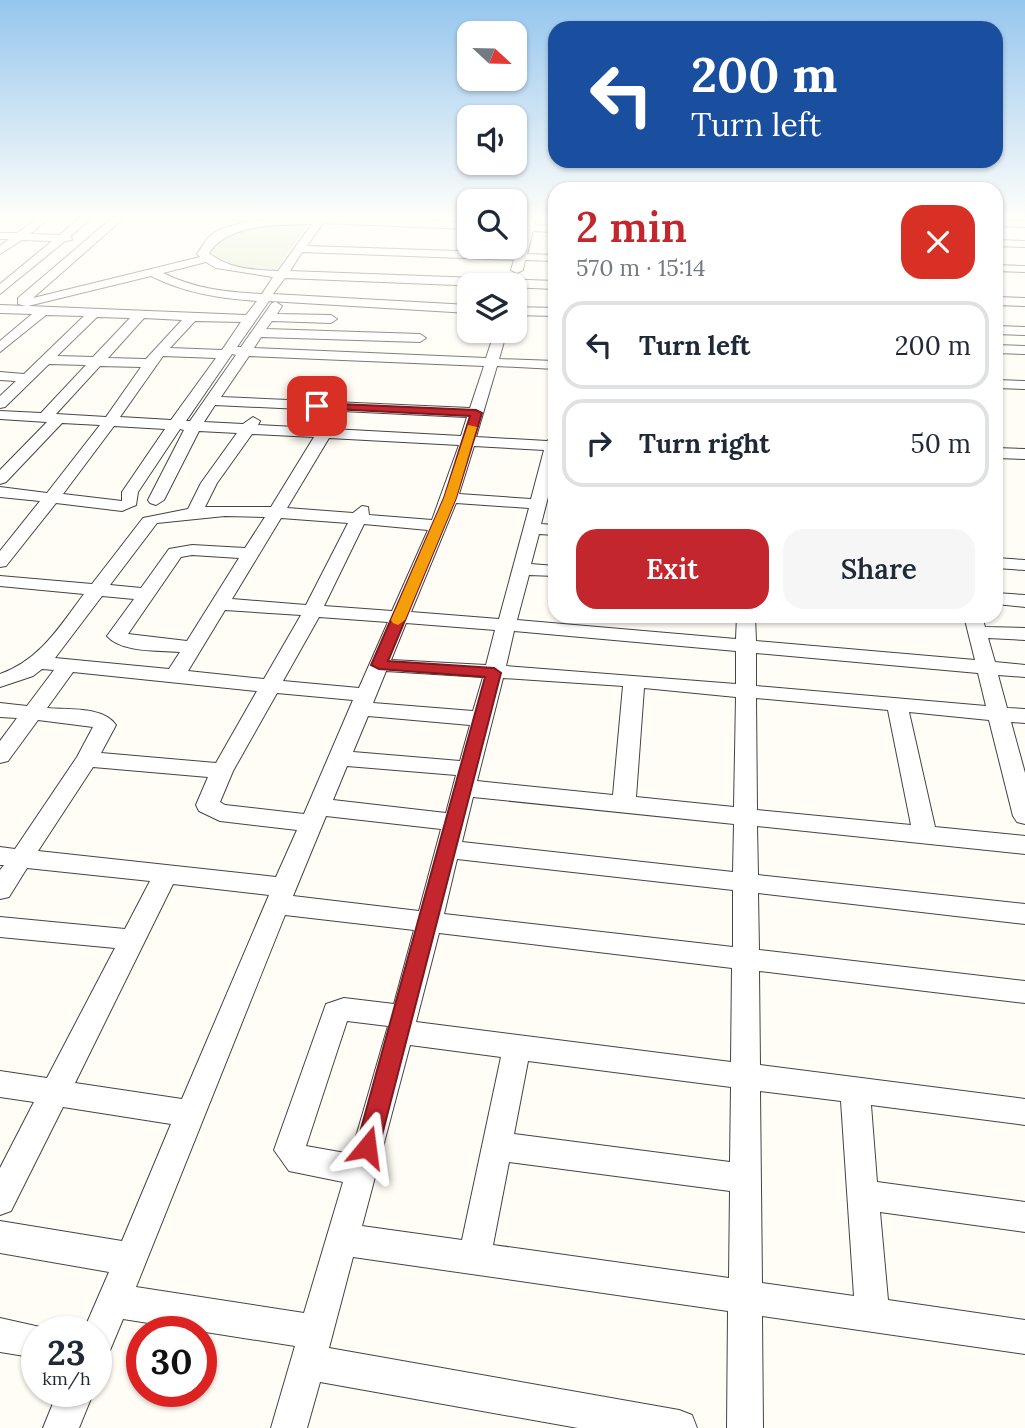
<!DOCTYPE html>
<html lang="en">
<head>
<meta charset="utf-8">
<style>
	:root { --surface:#fff; --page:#f6f6f7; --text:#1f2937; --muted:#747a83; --line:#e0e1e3; --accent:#c4262e }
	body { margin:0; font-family:Lora,serif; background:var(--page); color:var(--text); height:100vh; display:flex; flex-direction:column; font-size:26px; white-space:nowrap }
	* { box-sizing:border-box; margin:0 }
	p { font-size:23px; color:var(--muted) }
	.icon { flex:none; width:38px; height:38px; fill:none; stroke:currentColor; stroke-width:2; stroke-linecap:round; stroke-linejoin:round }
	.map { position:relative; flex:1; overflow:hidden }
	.panel { position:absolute; left:548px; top:182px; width:455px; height:441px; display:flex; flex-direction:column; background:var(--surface); border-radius:21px; box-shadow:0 2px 5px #0004 }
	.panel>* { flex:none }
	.hud { position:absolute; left:548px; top:21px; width:455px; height:147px; border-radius:21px; box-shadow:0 2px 5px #0004; background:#1a4fa0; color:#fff; overflow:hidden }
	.needle { width:46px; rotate:112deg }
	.buttons { position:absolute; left:457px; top:21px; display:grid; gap:14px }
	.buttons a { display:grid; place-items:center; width:70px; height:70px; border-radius:14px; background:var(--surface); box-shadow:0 2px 5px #0004; font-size:35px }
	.speed { position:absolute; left:21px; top:1316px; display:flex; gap:14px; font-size:35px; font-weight:700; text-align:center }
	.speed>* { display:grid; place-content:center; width:91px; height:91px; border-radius:50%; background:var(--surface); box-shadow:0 2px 5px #0004; line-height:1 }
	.speed small { font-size:18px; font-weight:400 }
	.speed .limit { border:10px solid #d22; background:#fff; color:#111 }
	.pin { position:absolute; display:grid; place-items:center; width:60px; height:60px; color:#fff; margin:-30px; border-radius:14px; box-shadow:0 4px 10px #0006 }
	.me { position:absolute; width:77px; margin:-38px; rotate:16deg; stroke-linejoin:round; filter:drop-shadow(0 0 5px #0008) }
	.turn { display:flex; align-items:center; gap:24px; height:147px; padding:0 28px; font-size:32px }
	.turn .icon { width:91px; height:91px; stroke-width:2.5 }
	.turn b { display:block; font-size:49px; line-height:60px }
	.round { display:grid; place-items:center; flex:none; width:74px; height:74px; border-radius:21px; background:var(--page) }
	.overview { display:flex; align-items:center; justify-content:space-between; height:119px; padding:0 28px }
	h1 { font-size:42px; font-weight:600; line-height:52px; color:var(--accent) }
	.cta { display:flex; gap:14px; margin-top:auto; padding:14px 28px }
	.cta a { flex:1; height:80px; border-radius:21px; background:var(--accent); color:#fff; font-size:28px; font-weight:600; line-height:80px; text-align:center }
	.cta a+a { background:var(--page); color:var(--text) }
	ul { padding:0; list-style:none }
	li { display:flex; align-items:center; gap:21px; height:88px; margin:0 14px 10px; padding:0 14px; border:4px solid var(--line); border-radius:21px }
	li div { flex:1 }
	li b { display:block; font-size:26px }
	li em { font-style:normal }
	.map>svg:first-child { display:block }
	.green { fill:#d5ebbd }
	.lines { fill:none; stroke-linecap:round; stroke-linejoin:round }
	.minor-casing { stroke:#444; stroke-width:2 }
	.minor { fill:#fff; fill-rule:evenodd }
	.route { fill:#c4262e; stroke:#7f191e; stroke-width:2 }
	.slow { fill:#f59e0b }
</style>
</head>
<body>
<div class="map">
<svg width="1025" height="1428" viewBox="0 0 1025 1428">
	<rect width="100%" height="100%" fill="#fffdf5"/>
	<path class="green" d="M 309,223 L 275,271 C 256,272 219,272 212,250 C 231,220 279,225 309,223 Z"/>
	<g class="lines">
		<defs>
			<path id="minor" d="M 38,218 L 50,218 L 30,234 L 60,235 L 79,218 L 91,218 L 71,236 L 72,240 L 65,241 L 0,294 L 0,284 L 52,241 L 22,240 L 0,254 L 0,246 L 9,239 L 0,239 L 0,233 L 17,233 Z
				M 112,218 L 124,218 L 33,298 L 200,257 L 197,254 C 201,249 205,240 210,236 C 246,205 419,220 469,223 L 469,229 L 323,223 L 307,246 L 516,253 L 522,231 L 514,230 L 514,224 L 524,224 L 526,218 L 536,218 L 534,225 L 555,226 L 555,232 L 533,231 L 527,254 L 555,255 L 555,261 L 525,260 L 523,270 L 517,273 L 511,270 L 514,260 L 302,252 L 290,271 L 555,281 L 555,289 L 285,278 L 273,294 L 469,305 L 469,313 L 269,301 L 237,347 L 241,347 L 272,303 L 276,302 L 282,306 L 277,314 L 331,315 L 337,319 L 331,323 L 272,321 L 266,329 L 420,334 L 426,338 L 420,342 L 261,337 L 254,348 L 486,358 L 495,331 L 507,331 L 499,359 L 555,361 L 555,369 L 497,366 L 476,437 L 547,441 L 555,435 L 555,470 L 541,524 L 555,525 L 555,535 L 539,534 L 531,564 L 555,566 L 555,576 L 529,575 L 517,620 L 736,639 L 737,616 L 755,616 L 756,641 L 975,660 L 964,616 L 982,616 L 985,627 L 1025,628 L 1025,640 L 988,638 L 995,662 L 1025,665 L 1025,677 L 998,675 L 1007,708 L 1025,709 L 1025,723 L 1011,722 L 1025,773 L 1025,824 L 1017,822 L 1013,816 L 989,720 L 909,712 L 935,827 L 1025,836 L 1025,854 L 757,826 L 758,875 L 1025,904 L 1025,924 L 758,893 L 759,950 L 1025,981 L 1025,1003 L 759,971 L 760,1065 L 1025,1099 L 1025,1125 L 871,1105 L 877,1182 L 1025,1202 L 1025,1232 L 880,1212 L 888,1300 L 1025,1320 L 1025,1354 L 762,1316 L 763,1428 L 727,1428 L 728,1311 L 353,1257 L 329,1348 L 679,1410 L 692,1415 L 697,1428 L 578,1428 L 320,1382 L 307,1428 L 271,1428 L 295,1346 L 123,1319 L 108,1355 L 96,1360 L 96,1332 L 83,1332 L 109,1272 L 0,1253 L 0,1221 L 122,1241 L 171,1124 L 63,1107 L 11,1211 L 0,1215 L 0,1168 L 34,1102 L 0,1097 L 0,1071 L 47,1078 L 115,948 L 0,937 L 0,917 L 125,929 L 150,881 L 27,868 L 9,897 L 0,899 L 0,870 L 4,865 L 0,865 L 0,847 L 15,849 L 77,757 L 93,727 L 38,720 L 8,761 L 0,763 L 0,741 L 17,718 L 0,717 L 0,703 L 27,706 L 54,670 L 42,669 L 33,676 L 0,687 L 0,674 C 40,660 60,626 84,594 L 0,586 L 0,576 L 92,584 L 143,518 L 188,509 L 201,483 L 237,433 L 199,431 L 164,500 L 156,505 L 150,503 L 148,500 L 184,430 L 180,429 L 138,492 L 136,505 L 122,511 L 56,503 L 6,566 L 0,567 L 0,551 L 40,501 L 0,497 L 0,487 L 47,493 L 100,425 L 62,423 L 6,482 L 0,484 L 0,470 L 47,422 L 0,419 L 0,411 L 41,413 L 86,365 L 49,364 L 5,407 L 0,408 L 0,396 L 16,381 L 0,380 L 0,372 L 24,374 L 84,316 L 46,315 L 0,352 L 0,341 L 32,314 L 0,313 L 0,305 L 26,306 L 18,304 L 18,298 ZM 312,224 L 278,271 C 254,270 228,269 209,253 C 229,223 278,225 312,224 ZM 206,262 L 216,268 L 273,277 L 262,294 C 226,292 195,289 163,273 ZM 151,276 C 185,293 218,298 257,301 L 246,315 L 28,306 ZM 97,317 L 130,318 L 93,357 L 57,356 ZM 144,318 L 182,320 L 146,359 L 108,358 ZM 195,321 L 241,322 L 222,350 L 170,348 ZM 232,354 L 236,355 L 190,421 L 186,421 ZM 163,356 L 216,358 L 171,420 L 120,417 ZM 249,356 L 484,366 L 470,408 L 221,397 ZM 100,366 L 141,367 L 106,417 L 56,414 ZM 215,405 L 467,417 L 461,436 L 258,425 L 260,421 L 253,417 L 243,424 L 204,422 ZM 114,426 L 165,429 L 122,492 L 122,501 L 63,494 ZM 252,434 L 314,437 L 271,507 L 205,507 L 217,483 ZM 329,438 L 459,445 L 432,520 L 369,515 L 368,507 L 362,506 L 353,513 L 287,508 ZM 474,446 L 544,450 L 531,499 L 459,494 ZM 456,503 L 529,508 L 499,619 L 411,612 ZM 225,516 L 265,517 L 245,548 L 192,545 L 169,549 L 141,588 L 110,585 L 157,523 ZM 281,518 L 348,523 L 306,605 L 232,599 ZM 364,524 L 428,530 L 392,611 L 324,606 ZM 192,555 L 239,558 L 187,641 L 128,634 L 181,557 ZM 102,596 L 134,599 L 107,636 C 122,653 159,650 180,652 L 169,669 L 55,658 ZM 225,610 L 301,615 L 264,679 L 188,671 ZM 319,617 L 388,622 L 359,688 L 283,681 ZM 406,623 L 495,630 L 486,665 L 391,660 ZM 514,631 L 736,651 L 736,684 L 506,666 ZM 756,653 L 978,673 L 986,706 L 756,686 ZM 386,671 L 483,677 L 473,711 L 373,703 ZM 73,672 L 257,691 L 216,763 L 101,753 L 116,725 C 103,706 67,710 47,708 ZM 503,678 L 623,686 L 613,795 L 477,781 ZM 644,688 L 736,697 L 734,807 L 636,797 ZM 277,693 L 353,700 L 304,814 L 225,805 L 220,802 L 233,771 ZM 756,698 L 888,710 L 911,825 L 757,810 ZM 368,716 L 470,725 L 460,761 L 353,752 ZM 347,766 L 456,775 L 446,813 L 333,800 ZM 93,767 L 208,777 L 196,805 L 199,811 L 220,821 L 297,830 L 276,877 L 38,851 ZM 473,797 L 734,824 L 733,872 L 462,842 ZM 326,816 L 441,829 L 419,911 L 293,896 ZM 457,859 L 733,890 L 733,947 L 444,914 ZM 173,884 L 269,895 L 182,1099 L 75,1083 ZM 285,915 L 414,930 L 394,1004 L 344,998 L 326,1004 L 274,1150 L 289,1171 L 343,1182 L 304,1313 L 136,1287 ZM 439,933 L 732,968 L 731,1062 L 416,1022 ZM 347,1021 L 388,1026 L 351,1154 L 306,1146 ZM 410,1045 L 501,1057 L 462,1240 L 362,1226 ZM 528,1061 L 731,1087 L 730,1162 L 514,1134 ZM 760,1091 L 841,1101 L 854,1296 L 762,1283 ZM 509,1162 L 730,1191 L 729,1278 L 493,1245 Z
				M 996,220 L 1025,221 L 1025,227 L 996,226 Z
				M 996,240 L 1025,241 L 1025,247 L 996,246 Z
				M 996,265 L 1025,266 L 1025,272 L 996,271 Z
				M 996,297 L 1025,298 L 1025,306 L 996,305 Z
				M 514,307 L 555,308 L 555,316 L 514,315 Z
				M 996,326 L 1025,327 L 1025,335 L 996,334 Z
				M 996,345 L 1025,346 L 1025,354 L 996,353 Z
				M 996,380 L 1025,381 L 1025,389 L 996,388 Z
				M 996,448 L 1025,449 L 1025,459 L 996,458 Z
				M 996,558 L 1025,560 L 1025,570 L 996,568 Z
				M 996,593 L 1025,595 L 1025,607 L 996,604 Z
				M 0,1318 L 49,1329 L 50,1332 L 37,1332 L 37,1358 L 0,1352 Z
				M 58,1391 L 94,1391 L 79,1428 L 43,1428 Z"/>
		</defs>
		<use href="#minor" class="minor-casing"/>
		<use href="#minor" class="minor"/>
	</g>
	<linearGradient id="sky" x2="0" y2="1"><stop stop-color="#95c6ee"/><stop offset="0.52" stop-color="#fffefa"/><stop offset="1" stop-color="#fffefa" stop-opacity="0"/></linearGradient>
	<rect width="1025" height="418" fill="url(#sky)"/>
	<path class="route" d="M 317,403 L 476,410 L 482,413 L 456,498 L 388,661 L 494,668 L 501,673 L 379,1147 L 375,1155 L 367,1158 L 359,1155 L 356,1147 L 485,677 L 379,669 L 371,665 L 444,498 L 470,416 L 314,408 L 314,404 Z"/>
	<path class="slow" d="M 468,425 L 477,427 L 456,498 L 405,620 L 398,625 L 393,623 L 391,620 L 444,498 Z"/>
</svg>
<div class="buttons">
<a><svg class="needle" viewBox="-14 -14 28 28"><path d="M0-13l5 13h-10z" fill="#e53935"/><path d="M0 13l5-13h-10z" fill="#747a83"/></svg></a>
<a><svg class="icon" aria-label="sound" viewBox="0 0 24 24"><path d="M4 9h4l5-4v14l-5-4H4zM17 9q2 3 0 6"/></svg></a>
<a><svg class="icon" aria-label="search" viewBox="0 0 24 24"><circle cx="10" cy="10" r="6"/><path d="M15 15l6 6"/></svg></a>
<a><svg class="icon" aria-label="layers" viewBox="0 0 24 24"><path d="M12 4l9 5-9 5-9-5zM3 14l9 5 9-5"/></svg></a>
</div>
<div class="speed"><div>23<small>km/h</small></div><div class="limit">30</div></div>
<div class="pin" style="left:317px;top:406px;background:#d93025"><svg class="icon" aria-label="arrive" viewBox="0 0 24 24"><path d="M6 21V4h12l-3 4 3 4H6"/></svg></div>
<svg class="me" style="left:367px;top:1147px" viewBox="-20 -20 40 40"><path d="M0-17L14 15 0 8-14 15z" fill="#c4262e" stroke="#fff" stroke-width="4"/></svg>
<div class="hud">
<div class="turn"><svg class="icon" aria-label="left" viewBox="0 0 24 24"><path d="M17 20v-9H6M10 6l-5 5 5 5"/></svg><div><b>200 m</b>Turn left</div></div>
</div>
<section class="panel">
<div class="overview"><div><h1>2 min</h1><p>570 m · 15:14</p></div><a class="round" style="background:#d93025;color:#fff"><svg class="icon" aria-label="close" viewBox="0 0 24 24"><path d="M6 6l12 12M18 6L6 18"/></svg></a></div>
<ul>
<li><svg class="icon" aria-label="left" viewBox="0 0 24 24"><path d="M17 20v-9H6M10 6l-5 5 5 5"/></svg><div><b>Turn left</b></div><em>200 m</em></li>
<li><svg class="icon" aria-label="right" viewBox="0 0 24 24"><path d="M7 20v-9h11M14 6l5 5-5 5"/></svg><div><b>Turn right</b></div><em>50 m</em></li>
</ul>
<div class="cta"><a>Exit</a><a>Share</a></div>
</section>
</div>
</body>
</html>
